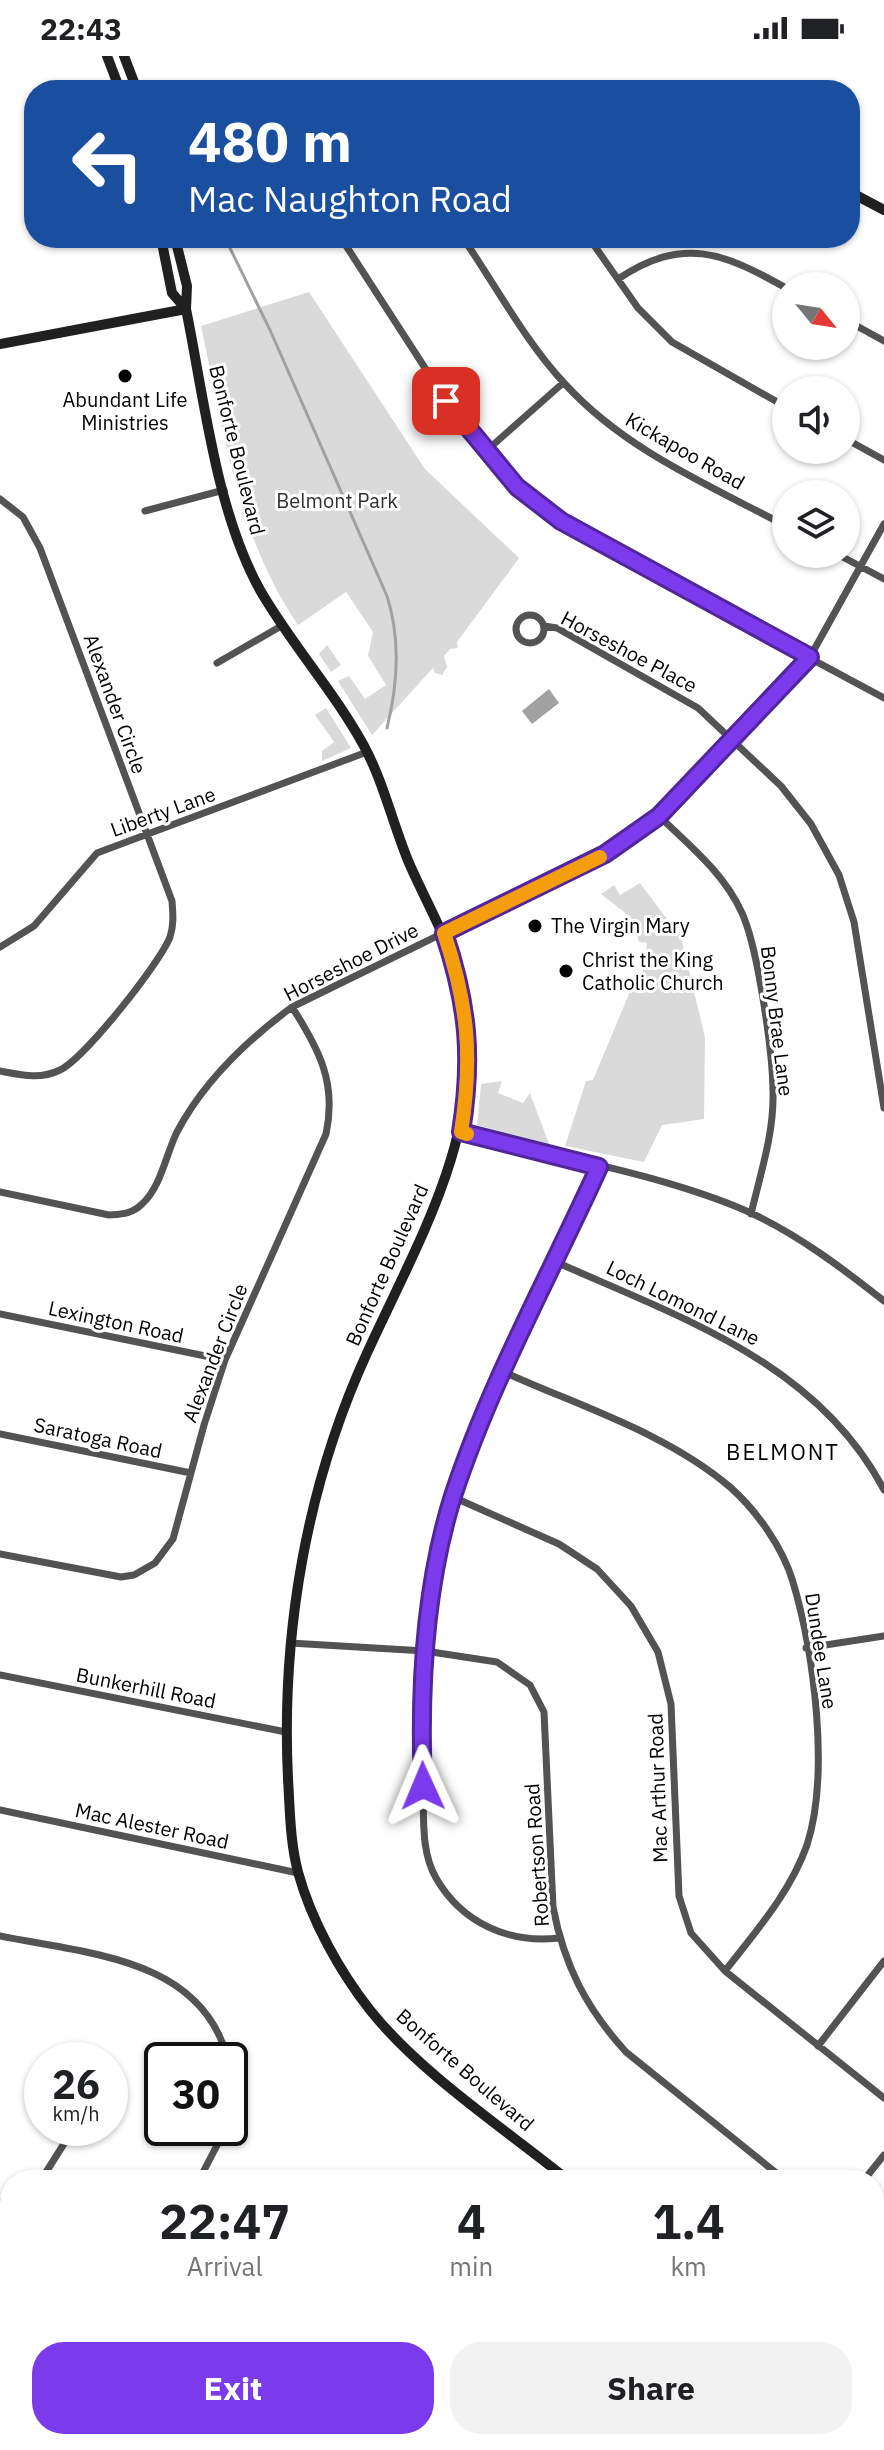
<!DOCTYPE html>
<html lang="en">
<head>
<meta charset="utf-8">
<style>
	:root { --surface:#fff; --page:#f2f2f2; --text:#202124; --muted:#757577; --accent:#7c3aed }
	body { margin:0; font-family:"IBM Plex Sans",sans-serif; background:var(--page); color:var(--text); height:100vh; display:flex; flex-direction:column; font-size:30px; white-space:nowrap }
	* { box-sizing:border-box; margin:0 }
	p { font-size:26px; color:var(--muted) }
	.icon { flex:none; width:44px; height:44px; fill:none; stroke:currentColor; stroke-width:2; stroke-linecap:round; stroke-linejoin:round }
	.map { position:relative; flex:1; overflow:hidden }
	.drawer { position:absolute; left:0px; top:2114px; width:884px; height:280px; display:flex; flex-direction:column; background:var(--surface); border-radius:32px 32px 0 0; box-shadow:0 2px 6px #0004 }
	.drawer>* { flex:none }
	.banner { position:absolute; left:24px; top:24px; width:836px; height:168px; border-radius:32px; box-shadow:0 2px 6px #0004; background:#1a4fa0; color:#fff; overflow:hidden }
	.needle { width:52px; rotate:120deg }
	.controls { position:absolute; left:772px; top:216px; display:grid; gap:16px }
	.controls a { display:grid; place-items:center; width:88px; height:88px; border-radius:50%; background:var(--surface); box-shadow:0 2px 6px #0004; font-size:40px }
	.speed { position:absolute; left:24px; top:1986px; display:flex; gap:16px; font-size:40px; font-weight:700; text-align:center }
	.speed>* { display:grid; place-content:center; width:104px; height:104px; border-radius:50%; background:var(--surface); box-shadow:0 2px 6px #0004; line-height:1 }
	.speed small { font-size:20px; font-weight:400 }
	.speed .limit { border:4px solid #111; border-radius:12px; background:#fff; color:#111 }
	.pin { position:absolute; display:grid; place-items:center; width:68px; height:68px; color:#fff; margin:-34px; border-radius:16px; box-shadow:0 4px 12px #0006 }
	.me { position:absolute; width:88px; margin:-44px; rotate:359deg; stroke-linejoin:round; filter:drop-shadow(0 0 6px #0008) }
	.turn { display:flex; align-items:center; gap:28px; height:168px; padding:0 32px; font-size:36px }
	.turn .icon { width:104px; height:104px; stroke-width:2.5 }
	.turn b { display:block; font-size:56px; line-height:68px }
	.eta { display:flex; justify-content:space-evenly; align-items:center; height:136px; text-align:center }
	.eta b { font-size:48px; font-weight:800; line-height:56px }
	.primary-button { display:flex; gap:16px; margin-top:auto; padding:16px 32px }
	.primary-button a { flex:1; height:92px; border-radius:32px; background:var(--accent); color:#fff; font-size:32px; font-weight:800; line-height:92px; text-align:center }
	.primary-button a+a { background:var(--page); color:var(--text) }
	.status { display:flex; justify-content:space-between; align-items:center; height:56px; padding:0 40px; background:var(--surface); direction:ltr }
	.status svg { height:22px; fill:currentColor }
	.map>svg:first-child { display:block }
	.green { fill:#dadada }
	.water { fill:#a1a1a1 }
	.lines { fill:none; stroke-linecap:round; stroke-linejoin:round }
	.stream { stroke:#a1a1a1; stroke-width:3 }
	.street { stroke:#535353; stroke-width:7 }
	.secondary { stroke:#202020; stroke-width:10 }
	.route-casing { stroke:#51269a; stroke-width:20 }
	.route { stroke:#7c3aed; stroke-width:14 }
	.slow { stroke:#f59e0b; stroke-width:14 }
	.poi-dot { fill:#000; stroke:#fff; stroke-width:3 }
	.labels { text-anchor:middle; stroke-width:6; stroke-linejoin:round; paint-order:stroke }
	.poi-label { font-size:20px; fill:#000; stroke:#fff; text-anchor:start }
	.street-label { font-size:20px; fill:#000; stroke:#fff }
	.park-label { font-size:20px; fill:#313131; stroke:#fff }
	.neighbourhood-label { font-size:22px; letter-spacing:2px; fill:#000; stroke:#fff }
</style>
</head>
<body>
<div class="status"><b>22:43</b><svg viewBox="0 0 49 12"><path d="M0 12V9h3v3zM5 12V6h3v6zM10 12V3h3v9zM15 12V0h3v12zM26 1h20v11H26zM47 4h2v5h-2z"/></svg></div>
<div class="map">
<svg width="884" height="2394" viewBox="0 0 884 2394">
	<rect width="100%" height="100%" fill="#fff"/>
	<path class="green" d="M 309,236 L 425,413 L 519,502 L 457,586 L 458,592 L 450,593 L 444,600 L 447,611 L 442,619 L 435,617 L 433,612 L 372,679 L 338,625 L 349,620 L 365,643 L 386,629 L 368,600 L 373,576 L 346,536 L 298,569 C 237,480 223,373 201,270 Z
		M 327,589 L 341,609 L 331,616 L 319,598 Z
		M 326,652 L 351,692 L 322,705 L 322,695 L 334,686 L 315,659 Z
		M 640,827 L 681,882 L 705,981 L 704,1063 L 662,1069 L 644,1106 L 565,1090 L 586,1025 L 593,1024 L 634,926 L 641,927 L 647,887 L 639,886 L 633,863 L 601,838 L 614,829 L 620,839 Z
		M 502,1025 L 498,1037 L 523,1047 L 530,1037 L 549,1088 L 477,1069 L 481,1028 Z"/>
	<path class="water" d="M 549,633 L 559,647 L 532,668 L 522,655 Z"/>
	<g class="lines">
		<path class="stream" d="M 228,188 L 270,274 L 387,540 C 401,584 398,628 387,672"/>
		<path class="street" d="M 341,182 L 458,363 L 517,431 L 561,465 L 608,494 L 884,642
			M 463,182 C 496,230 525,285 565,328 C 625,394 709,429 786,470
			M 589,182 L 638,252 L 672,286 L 786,351
			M 618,223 C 683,180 722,196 786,232
			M 846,264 L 884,285
			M 846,383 L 884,404
			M 485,396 L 563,327
			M 0,443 L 23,461 L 40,492 L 172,845 C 173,858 174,869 170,881 C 160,907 84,1003 60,1014 C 40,1024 21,1019 0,1015
			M 145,455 L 224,434
			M 837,498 L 884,523
			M516 573a14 14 0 1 1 28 0a14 14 0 1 1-28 0Z
			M 544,570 L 557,572 L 698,652 L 781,730 L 811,768 L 839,819 L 854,866 L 884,1052
			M 217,607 L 283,569
			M 659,760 C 689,789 724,817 742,857 C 758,892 773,998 773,1037 C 774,1078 760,1119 751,1158
			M 0,891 L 34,870 L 97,797 L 367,696
			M 461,1076 C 552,1100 666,1119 751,1157 C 800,1180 842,1212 884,1245
			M 0,1136 L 109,1159 C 122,1158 132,1158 142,1148 C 161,1131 166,1098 177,1076 C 204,1025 246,985 292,951 L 605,798 L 659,760 L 810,601 L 884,468
			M 556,1206 C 679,1261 817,1306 884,1434
			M 0,1258 L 225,1304
			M 504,1316 C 579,1350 667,1377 730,1431 C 757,1455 783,1492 793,1526 C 814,1597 830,1718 807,1789 C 790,1837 756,1875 725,1915
			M 0,1378 L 191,1417
			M 453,1441 L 559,1488 L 597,1513 L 631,1550 L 658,1596 L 671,1648 L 679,1840 L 691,1877 L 725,1915 L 884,2042
			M 0,1498 L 121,1521 L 134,1519 L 155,1507 L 173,1483 L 204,1369 L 225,1304 L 326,1078 C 337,1027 319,993 292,951
			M 290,1587 L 425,1595 L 497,1606 L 530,1629 L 544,1656 L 553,1851 C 564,1909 586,1952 626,1996 L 785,2124
			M 806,1592 L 884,1580
			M 0,1619 L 286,1676
			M 0,1754 L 298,1817
			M 0,1880 C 87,1898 202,1901 228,2004
			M 559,1882 C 509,1888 462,1867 436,1822 C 421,1796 424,1763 423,1733 C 420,1639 423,1529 454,1439 C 493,1326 550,1219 599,1111
			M 818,1990 L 884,1905
			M 230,2012 L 230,2052
			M 41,2124 L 74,2072
			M 199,2124 L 226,2072
			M 346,2124 L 347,2124
			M 864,2124 L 884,2099
			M 0,2146 L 10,2150
			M 874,2196 L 884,2204
			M 0,2223 L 10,2198
			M 0,2268 L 10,2272
			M 453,2384 L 460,2394
			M 234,2394 L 238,2384
			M 783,2394 L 791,2384"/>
		<path class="secondary" d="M 107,0 L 120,34
			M 124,0 L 137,34
			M 850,136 L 884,154
			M 161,182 L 172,237 L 186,253
			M 175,182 L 187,230 L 186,253 C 204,341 216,455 260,534 C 291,588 334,635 364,690 C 384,727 393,769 409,807 C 430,855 458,899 465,952 C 483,1080 418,1185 367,1297 C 306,1430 281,1578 288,1723 C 290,1754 290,1786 298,1816 C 311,1864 340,1916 370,1954 C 420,2017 505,2073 568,2124
			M 0,288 L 186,253
			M 874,2368 L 884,2375"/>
	</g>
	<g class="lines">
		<defs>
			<path id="route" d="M 423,1730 C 419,1635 424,1532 453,1440 C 490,1327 550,1219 599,1111 L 461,1076 C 473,1001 468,949 444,877 L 605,798 L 659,760 L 810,601 L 561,465 L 517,431 L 446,345"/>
		</defs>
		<use href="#route" class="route-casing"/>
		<use href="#route" class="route"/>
		<path class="slow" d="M 467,1078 L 461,1076 C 473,1001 468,949 444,877 L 600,801"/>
	</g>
	<g class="poi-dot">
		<circle cx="125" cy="320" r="8"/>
		<circle cx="535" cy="870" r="8"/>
		<circle cx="566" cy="915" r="8"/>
	</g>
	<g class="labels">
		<g class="poi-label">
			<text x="125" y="351" text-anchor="middle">Abundant Life<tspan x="125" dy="23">Ministries</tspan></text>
			<text x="551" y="877">The Virgin Mary</text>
			<text x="582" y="911">Christ the King<tspan x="582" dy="23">Catholic Church</tspan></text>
		</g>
		<g class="street-label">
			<text transform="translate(237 394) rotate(76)" y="7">Bonforte Boulevard</text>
			<text transform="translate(685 395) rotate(30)" y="7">Kickapoo Road</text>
			<text transform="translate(629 596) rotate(28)" y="7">Horseshoe Place</text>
			<text transform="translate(115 648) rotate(70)" y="7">Alexander Circle</text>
			<text transform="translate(163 756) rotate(-20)" y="7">Liberty Lane</text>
			<text transform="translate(351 906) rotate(-27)" y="7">Horseshoe Drive</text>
			<text transform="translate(777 965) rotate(83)" y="7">Bonny Brae Lane</text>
			<text transform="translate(387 1209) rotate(-66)" y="7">Bonforte Boulevard</text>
			<text transform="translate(683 1247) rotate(26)" y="7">Loch Lomond Lane</text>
			<text transform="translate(116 1266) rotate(12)" y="7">Lexington Road</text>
			<text transform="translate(215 1297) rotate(-69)" y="7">Alexander Circle</text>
			<text transform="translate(98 1382) rotate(12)" y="7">Saratoga Road</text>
			<text transform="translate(821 1595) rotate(81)" y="7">Dundee Lane</text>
			<text transform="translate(146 1632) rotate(11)" y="7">Bunkerhill Road</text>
			<text transform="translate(658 1732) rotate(-92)" y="7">Mac Arthur Road</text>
			<text transform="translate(152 1770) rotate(12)" y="7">Mac Alester Road</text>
			<text transform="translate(537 1799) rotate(-94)" y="7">Robertson Road</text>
			<text transform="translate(465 2014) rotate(41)" y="7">Bonforte Boulevard</text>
		</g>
		<g class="park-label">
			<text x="337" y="452">Belmont Park</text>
		</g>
		<g class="neighbourhood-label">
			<text x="783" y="1404">BELMONT</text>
		</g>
	</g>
</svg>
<div class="controls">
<a><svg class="needle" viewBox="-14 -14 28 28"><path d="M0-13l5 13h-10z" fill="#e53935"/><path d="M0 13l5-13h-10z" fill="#757577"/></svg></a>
<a><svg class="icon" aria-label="sound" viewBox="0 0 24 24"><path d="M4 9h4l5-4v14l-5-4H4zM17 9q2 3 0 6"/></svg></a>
<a><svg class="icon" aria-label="layers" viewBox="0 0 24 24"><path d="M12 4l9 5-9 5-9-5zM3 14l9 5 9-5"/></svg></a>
</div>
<div class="speed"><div>26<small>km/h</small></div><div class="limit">30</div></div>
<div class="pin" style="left:446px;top:345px;background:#d93025"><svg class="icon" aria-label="arrive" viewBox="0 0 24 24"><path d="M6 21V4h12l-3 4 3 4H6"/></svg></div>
<svg class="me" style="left:423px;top:1730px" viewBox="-20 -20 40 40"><path d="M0-17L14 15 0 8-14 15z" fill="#7c3aed" stroke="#fff" stroke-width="4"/></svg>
<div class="banner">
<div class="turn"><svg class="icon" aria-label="left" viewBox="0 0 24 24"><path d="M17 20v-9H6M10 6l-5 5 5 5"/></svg><div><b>480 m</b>Mac Naughton Road</div></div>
</div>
<section class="drawer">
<div class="eta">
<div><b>22:47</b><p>Arrival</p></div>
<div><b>4</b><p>min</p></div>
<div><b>1.4</b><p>km</p></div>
</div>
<div class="primary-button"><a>Exit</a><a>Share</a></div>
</section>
</div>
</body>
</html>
